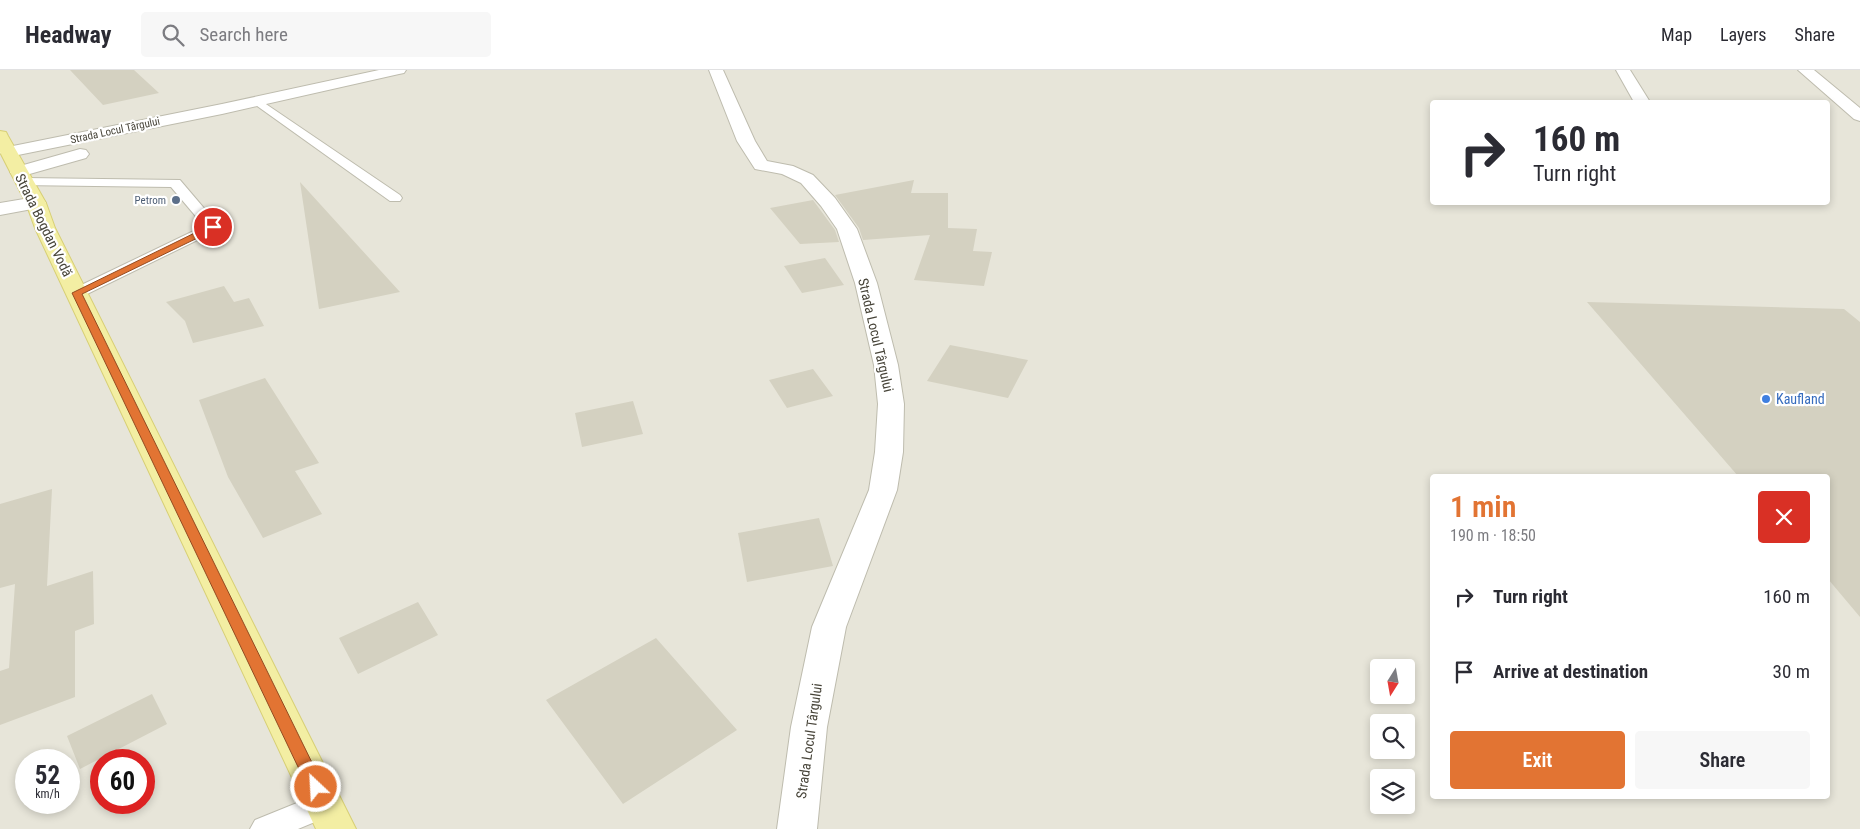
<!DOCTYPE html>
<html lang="en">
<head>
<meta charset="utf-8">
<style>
	:root { --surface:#fff; --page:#f7f7f7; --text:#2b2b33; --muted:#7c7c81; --line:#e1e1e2; --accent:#e27433 }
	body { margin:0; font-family:"Roboto Condensed",sans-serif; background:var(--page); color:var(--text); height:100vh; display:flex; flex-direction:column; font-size:19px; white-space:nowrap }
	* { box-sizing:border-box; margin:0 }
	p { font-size:16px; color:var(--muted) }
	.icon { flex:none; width:28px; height:28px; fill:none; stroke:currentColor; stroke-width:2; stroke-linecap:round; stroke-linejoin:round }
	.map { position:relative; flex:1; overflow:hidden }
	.details { position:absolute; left:1430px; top:404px; width:400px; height:325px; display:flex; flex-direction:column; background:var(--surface); border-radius:5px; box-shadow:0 2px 8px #0003 }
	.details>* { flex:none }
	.banner { position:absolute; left:1430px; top:30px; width:400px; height:105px; border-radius:5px; box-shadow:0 2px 8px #0003; background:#fff; color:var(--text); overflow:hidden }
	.needle { width:32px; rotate:191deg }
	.controls { position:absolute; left:1370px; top:589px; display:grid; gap:10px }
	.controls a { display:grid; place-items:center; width:45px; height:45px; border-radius:5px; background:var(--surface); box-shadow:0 2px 8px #0003; font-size:25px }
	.speed { position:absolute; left:15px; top:679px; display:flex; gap:10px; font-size:25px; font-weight:700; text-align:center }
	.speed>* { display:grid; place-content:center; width:65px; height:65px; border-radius:50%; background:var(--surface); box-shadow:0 2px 8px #0003; line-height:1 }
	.speed small { font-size:12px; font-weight:400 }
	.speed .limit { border:8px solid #d22; background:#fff; color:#111 }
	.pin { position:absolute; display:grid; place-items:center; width:42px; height:42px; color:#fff; margin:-21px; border:2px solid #fff; border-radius:50%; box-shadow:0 1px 5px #0007 }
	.me { position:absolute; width:55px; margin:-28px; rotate:335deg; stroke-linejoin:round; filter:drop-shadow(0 0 4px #0008) }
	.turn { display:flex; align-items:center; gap:18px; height:105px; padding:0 20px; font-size:22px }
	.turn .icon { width:65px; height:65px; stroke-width:2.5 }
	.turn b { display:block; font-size:35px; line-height:42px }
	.round { display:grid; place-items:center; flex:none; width:52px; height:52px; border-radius:5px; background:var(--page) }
	.head { display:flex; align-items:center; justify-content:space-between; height:85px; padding:0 20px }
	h1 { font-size:30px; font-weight:600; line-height:38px; color:var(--accent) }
	.button { display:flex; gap:10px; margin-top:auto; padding:10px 20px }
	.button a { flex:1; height:58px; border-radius:5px; background:var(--accent); color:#fff; font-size:20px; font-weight:600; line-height:58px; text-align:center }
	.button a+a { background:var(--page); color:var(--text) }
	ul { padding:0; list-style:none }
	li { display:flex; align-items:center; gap:15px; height:75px; padding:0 20px }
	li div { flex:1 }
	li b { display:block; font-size:19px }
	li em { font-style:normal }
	header { display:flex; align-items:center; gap:30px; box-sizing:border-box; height:70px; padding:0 25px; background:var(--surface); border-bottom:1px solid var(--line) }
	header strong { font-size:24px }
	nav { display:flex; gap:28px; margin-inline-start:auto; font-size:18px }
	.search { width:350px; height:45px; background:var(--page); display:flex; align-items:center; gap:12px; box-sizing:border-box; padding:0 18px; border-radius:5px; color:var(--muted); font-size:19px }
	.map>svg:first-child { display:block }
	.residential { fill:#e7e5d9; fill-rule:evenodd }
	.building { fill:#d4d1c1 }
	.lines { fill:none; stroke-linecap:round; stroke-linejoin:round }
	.lane-casing { stroke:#bebcae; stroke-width:2 }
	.street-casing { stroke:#bebcae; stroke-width:2 }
	.primary-casing { stroke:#d7cf75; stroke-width:2 }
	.lane { fill:#fff; fill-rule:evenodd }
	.street { fill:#fff; fill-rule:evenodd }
	.primary { fill:#f3eea3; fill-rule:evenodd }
	.route { fill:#e27433; stroke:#934b21 }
	.service-dot { fill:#5c6f8a; stroke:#fff; stroke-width:2 }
	.shop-dot { fill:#3f7fe0; stroke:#fff; stroke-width:2 }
	.labels { text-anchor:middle; stroke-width:4.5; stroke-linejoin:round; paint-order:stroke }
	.far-street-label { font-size:11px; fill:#474439; stroke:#fff }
	.far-service-label { font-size:11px; fill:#4e5e75; stroke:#fff; text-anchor:end }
	.street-label { font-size:14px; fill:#474439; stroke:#fff }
	.shop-label { font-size:14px; fill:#366cbe; stroke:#fff; text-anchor:start }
</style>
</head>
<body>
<header>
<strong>Headway</strong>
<div class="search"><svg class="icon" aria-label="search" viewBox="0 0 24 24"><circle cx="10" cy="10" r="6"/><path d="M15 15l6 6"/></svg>Search here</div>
<nav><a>Map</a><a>Layers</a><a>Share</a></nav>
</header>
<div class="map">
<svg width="1860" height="759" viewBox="0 0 1860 759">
	<rect width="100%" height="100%" fill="#f3f3ea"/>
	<path class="residential" d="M 0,0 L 1860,0 L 1860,759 L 0,759 ZM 1432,32 L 1828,32 L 1828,132 L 1432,132 ZM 1432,406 L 1828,406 L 1828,726 L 1432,726 ZM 1379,598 L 1406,598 L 1406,625 L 1379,625 ZM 1379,652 L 1406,652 L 1406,680 L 1379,680 ZM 26,690 L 69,690 L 69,732 L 26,732 ZM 101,690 L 144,690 L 144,732 L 101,732 ZM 1379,708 L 1406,708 L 1406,735 L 1379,735 Z"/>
	<path class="building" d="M 70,0 L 134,0 L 159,23 L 103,35 Z
		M 914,110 L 911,123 L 948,123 L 948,158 L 977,159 L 973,181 L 992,182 L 984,216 L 914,210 L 930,165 L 863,170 L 859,158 L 835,125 Z
		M 300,112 L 400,222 L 319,239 Z
		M 813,130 L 835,160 L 839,172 L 800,174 L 770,138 Z
		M 825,188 L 844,215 L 802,223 L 784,196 Z
		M 224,216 L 234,232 L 249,228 L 264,256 L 193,273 L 185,251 L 166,232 Z
		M 1587,232 L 1844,239 L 1860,252 L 1860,547 L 1828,509 L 1828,406 L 1738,406 Z
		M 950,275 L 1028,290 L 1008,328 L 927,311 Z
		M 813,299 L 833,326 L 787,338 L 769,310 Z
		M 265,308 L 319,393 L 295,401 L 322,444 L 263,468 L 228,407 L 199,330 Z
		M 633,331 L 643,364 L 582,377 L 575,343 Z
		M 52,419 L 47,516 L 93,501 L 94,554 L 75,561 L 75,627 L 0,655 L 0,601 L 9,598 L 15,514 L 0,518 L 0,434 Z
		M 819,448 L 833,496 L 747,512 L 738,463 Z
		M 418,532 L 438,565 L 358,604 L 339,568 Z
		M 656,568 L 737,660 L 623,734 L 546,630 Z
		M 152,624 L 167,654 L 80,699 L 67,666 Z"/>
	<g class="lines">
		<defs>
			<path id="lane" d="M 257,28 L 400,125 L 402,128 L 400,131 L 390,131 L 253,33 L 251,31 L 253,29 Z
				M 24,108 L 180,110 L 220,157 L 218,160 L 83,226 L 71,226 L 69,223 L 71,220 L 204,156 L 171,117 L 19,115 L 17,112 Z
				M 324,722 L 334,726 L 338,735 L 334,744 L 298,759 L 250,759 L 255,750 Z"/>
			<path id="street" d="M 379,0 L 406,0 L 404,3 L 399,4 L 222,44 L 8,87 L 0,83 L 2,78 L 8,77 L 222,34 Z
				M 709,0 L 723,0 L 755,71 L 767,91 L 793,96 L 813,105 L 835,128 L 857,159 L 877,213 L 898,295 L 904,334 L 903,382 L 897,420 L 846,557 L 827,657 L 817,759 L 777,759 L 791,657 L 812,557 L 869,420 L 875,382 L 878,334 L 874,295 L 855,213 L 837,159 L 821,136 L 801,113 L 782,104 L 755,99 L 737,71 Z
				M 1616,0 L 1630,0 L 1650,32 L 1634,32 Z
				M 1798,0 L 1814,0 L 1860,38 L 1860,51 L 1854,49 Z
				M 80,79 L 86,80 L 89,84 L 86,88 L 19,107 L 13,106 L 10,102 L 13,98 Z
				M 36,127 L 43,129 L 46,133 L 43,137 L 0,145 L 0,133 Z"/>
			<path id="primary" d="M 0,61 L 6,62 L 8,66 L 46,133 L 55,158 L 356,759 L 316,759 L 35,158 L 26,133 L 0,82 Z"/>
		</defs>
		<use href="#lane" class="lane-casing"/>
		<use href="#street" class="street-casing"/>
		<use href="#primary" class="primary-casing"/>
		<use href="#lane" class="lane"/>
		<use href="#street" class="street"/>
		<use href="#primary" class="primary"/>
	</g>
	<path class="route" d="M 213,154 L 217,157 L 216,159 L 82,224 L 324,717 L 321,722 L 316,724 L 310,722 L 72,223 Z"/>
	<circle class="service-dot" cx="176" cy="130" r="5"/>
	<circle class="shop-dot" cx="1766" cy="329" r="5"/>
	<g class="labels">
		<g class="far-street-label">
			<text transform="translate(115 60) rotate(-12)" y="4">Strada Locul Târgului</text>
		</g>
		<g class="far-service-label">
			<text x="166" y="134">Petrom</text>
		</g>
		<g class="street-label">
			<text transform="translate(44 155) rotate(64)" y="5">Strada Bogdan Vodă</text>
			<text transform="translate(876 265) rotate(77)" y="5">Strada Locul Târgului</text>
			<text transform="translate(809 671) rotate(-82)" y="5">Strada Locul Târgului</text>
		</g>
		<g class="shop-label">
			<text x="1776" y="334">Kaufland</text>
		</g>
	</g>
</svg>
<div class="controls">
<a><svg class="needle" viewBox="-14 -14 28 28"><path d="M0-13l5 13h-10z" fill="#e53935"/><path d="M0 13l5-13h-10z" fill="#7c7c81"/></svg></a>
<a><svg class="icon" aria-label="search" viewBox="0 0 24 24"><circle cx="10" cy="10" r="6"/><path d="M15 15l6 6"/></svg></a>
<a><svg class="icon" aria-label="layers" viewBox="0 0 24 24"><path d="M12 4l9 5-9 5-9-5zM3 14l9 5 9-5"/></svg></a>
</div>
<div class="speed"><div>52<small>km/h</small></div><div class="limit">60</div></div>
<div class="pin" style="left:213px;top:157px;background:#d93025"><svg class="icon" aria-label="arrive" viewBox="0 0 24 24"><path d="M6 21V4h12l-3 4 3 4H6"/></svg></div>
<svg class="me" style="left:316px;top:717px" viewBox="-20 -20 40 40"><circle r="17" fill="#e27433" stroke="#fff" stroke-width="3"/><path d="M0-11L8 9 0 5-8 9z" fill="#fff"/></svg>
<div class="banner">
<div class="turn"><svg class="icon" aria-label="right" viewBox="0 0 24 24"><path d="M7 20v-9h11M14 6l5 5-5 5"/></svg><div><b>160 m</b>Turn right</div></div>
</div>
<section class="details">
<div class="head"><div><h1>1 min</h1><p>190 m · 18:50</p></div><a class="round" style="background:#d93025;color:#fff"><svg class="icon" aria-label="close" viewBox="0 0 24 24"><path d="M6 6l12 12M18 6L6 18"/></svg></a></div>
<ul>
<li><svg class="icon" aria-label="right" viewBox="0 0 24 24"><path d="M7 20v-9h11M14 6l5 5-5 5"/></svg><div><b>Turn right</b></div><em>160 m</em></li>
<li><svg class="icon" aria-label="arrive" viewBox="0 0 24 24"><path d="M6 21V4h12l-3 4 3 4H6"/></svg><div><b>Arrive at destination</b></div><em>30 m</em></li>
</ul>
<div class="button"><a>Exit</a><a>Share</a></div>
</section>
</div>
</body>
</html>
